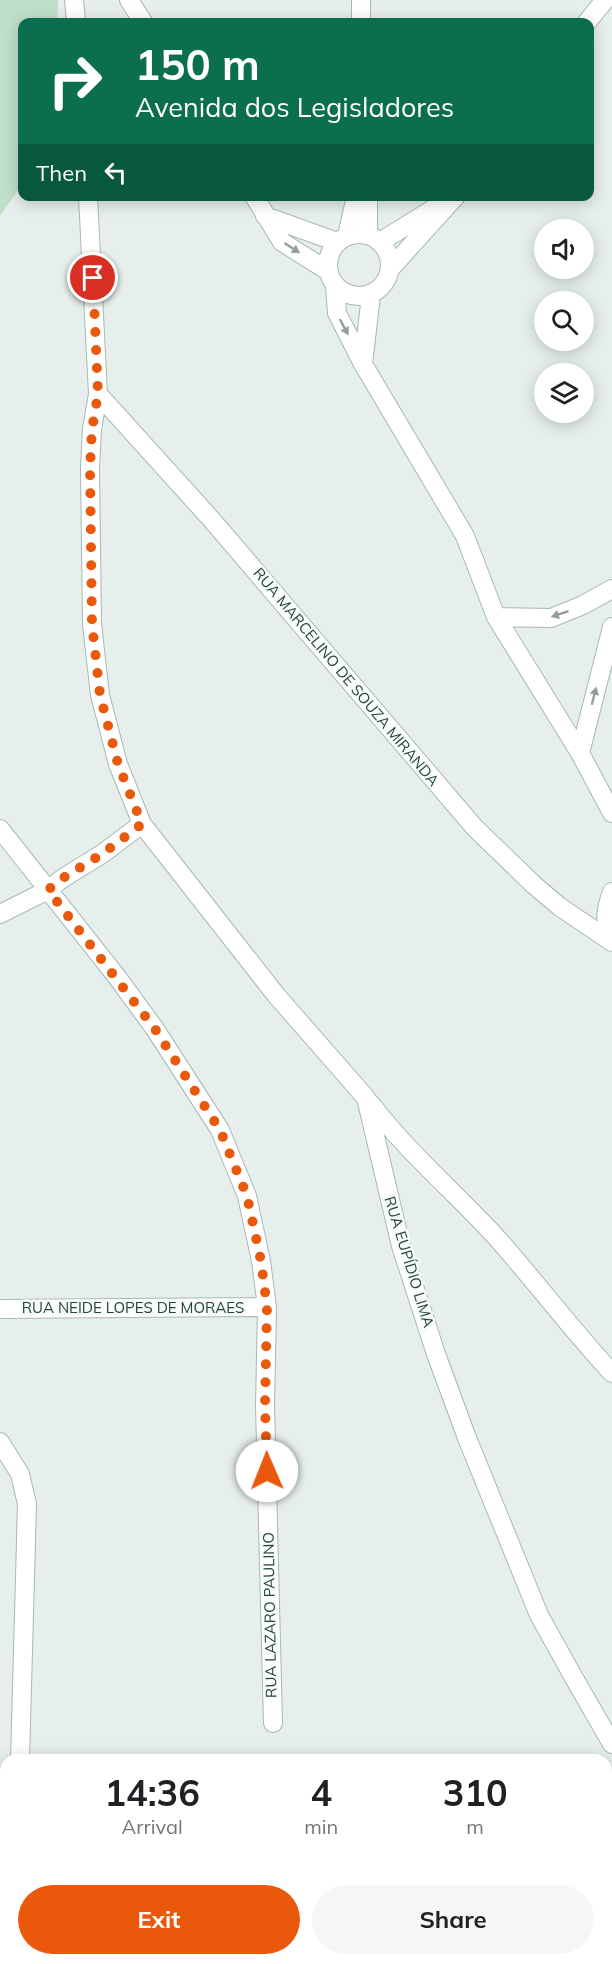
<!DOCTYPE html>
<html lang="en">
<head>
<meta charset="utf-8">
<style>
	:root { --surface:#fff; --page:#f6f6f6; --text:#202124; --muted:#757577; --accent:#ea580c }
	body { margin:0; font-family:Mulish,sans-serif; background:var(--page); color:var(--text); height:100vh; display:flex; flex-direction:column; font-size:22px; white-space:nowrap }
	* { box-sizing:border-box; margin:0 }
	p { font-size:20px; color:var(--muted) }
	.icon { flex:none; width:33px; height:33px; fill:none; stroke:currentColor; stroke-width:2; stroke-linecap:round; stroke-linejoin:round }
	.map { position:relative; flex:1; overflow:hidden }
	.side { position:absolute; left:0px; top:1754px; width:612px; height:212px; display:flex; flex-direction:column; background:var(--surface); border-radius:18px 18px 0 0; box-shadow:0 3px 15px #0003 }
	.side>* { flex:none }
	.guide { position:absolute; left:18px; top:18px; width:576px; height:183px; border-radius:12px; box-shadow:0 3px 15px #0003; background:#0b6e4f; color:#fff; overflow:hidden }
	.tools { position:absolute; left:534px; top:219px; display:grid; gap:12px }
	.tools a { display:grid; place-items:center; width:60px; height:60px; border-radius:50%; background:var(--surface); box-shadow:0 3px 15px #0003; font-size:30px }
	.pin { position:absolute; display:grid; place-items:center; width:51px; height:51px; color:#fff; margin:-26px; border:3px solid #fff; border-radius:50%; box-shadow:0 2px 6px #0007 }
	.me { position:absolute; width:66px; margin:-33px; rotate:359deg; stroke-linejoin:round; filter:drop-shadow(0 0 4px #0008) }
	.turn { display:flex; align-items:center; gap:21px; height:126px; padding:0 18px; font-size:27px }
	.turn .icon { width:78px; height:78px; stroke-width:2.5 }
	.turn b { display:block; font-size:42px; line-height:51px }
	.then { display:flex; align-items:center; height:57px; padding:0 18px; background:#0003; gap:12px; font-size:22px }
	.eta { display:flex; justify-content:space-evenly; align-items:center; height:102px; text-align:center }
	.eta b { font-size:36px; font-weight:700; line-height:42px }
	.action { display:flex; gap:12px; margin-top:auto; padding:12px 18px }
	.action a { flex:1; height:69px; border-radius:36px; background:var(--accent); color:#fff; font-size:24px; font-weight:700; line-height:69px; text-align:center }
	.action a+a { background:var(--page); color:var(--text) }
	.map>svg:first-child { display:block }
	.green { fill:#bfe0c8 }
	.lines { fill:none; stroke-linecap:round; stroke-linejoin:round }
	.minor-casing { stroke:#a8b8b2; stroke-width:20 }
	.minor { stroke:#fff; stroke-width:18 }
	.oneway { fill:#92a09c }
	.route { stroke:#ea580c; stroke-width:10; stroke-dasharray:0 18 }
	.labels { text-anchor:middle; stroke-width:5; stroke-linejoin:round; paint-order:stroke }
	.street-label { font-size:15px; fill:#24423a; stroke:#f7fbf9 }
</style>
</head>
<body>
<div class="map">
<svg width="612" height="1964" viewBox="0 0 612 1964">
	<rect width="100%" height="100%" fill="#e6efeb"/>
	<path class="green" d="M 0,0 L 58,0 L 57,22 L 22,22 L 22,179 L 20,187 L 0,216 Z
		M 377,1959 L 468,1959 L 472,1964 L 373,1964 Z"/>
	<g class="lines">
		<defs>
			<path id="minor" d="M 74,0 L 76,22
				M 129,0 L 143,22
				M 361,22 L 361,0
				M 587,22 L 605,0
				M 254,196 L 282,242 L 328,271
				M 265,216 L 337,242
				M328 265a31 31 0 1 1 62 0a31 31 0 1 1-62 0Z
				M 368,235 L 368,196
				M 347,236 L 356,196
				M 380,242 L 441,204
				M 390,269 L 456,196
				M 335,287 L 337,313 L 363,364 L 465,536 L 496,617 L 580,753 L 612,813
				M 363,364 L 371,295
				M 98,394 L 211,519 L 475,828 L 534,885 L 560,907 L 612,942
				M 496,617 L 551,618 L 583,605 L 612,589
				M 580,753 L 612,627
				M 142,824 L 276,995 L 366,1098 L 401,1246 L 436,1354 L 467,1438 L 539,1615 L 574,1678 L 612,1744
				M 0,829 L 117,977 L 155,1029 L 220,1130 L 247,1196 L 261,1261 L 267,1307 L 265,1405 L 273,1723
				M 612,892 C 606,908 603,923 612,939
				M 0,914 L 48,890 L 63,878 L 102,854 L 142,824 L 118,764 L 100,695 L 92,624 L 90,468 L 92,429 L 98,394 L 88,196
				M 371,1104 C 408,1153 455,1192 496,1237 C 536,1282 571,1329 612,1373
				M 0,1309 L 267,1307
				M 0,1442 L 20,1474 L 27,1504 L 20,1760"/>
		</defs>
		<use href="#minor" class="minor-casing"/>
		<use href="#minor" class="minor"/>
	</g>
	<defs><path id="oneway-solid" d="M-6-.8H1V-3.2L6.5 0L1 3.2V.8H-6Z" transform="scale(1.5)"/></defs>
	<g class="oneway">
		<use href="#oneway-solid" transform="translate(292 248) rotate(33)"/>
		<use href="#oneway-solid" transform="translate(344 327) rotate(62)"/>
		<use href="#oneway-solid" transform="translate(560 614) rotate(162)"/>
		<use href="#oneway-solid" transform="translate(594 696) rotate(-76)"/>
	</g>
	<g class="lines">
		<path class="route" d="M 93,278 L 98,394 L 92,429 L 90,468 L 92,624 L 100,695 L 118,764 L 142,824 L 102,854 L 63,878 L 48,890 L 155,1029 L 220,1130 L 247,1196 L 261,1261 L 267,1307 L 265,1405 L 267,1471"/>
	</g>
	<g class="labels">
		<g class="street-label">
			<text transform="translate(346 677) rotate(50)" y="5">RUA MARCELINO DE SOUZA MIRANDA</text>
			<text transform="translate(409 1262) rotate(73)" y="5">RUA EUPÍDIO LIMA</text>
			<text x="133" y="1313">RUA NEIDE LOPES DE MORAES</text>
			<text transform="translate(270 1615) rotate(-91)" y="5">RUA LAZARO PAULINO</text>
		</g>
	</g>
</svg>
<div class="tools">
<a><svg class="icon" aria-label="sound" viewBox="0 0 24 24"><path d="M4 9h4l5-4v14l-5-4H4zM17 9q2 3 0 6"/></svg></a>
<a><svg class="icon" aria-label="search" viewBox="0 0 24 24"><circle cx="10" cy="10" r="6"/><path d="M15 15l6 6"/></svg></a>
<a><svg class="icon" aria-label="layers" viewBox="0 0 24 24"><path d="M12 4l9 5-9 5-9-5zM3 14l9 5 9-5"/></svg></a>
</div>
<div class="pin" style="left:93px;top:278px;background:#d93025"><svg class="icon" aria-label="arrive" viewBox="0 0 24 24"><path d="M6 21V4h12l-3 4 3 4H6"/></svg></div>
<svg class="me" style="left:267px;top:1471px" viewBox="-20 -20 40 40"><circle r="19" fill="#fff"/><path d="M0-13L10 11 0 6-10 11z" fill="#ea580c"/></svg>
<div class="guide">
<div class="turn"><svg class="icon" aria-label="right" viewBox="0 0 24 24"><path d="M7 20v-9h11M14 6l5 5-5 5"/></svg><div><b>150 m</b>Avenida dos Legisladores</div></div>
<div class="then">Then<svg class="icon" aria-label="left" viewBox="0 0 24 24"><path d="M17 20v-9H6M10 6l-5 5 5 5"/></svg></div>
</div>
<section class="side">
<div class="eta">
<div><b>14:36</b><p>Arrival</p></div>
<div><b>4</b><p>min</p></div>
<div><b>310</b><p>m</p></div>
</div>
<div class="action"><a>Exit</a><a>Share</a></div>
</section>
</div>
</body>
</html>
